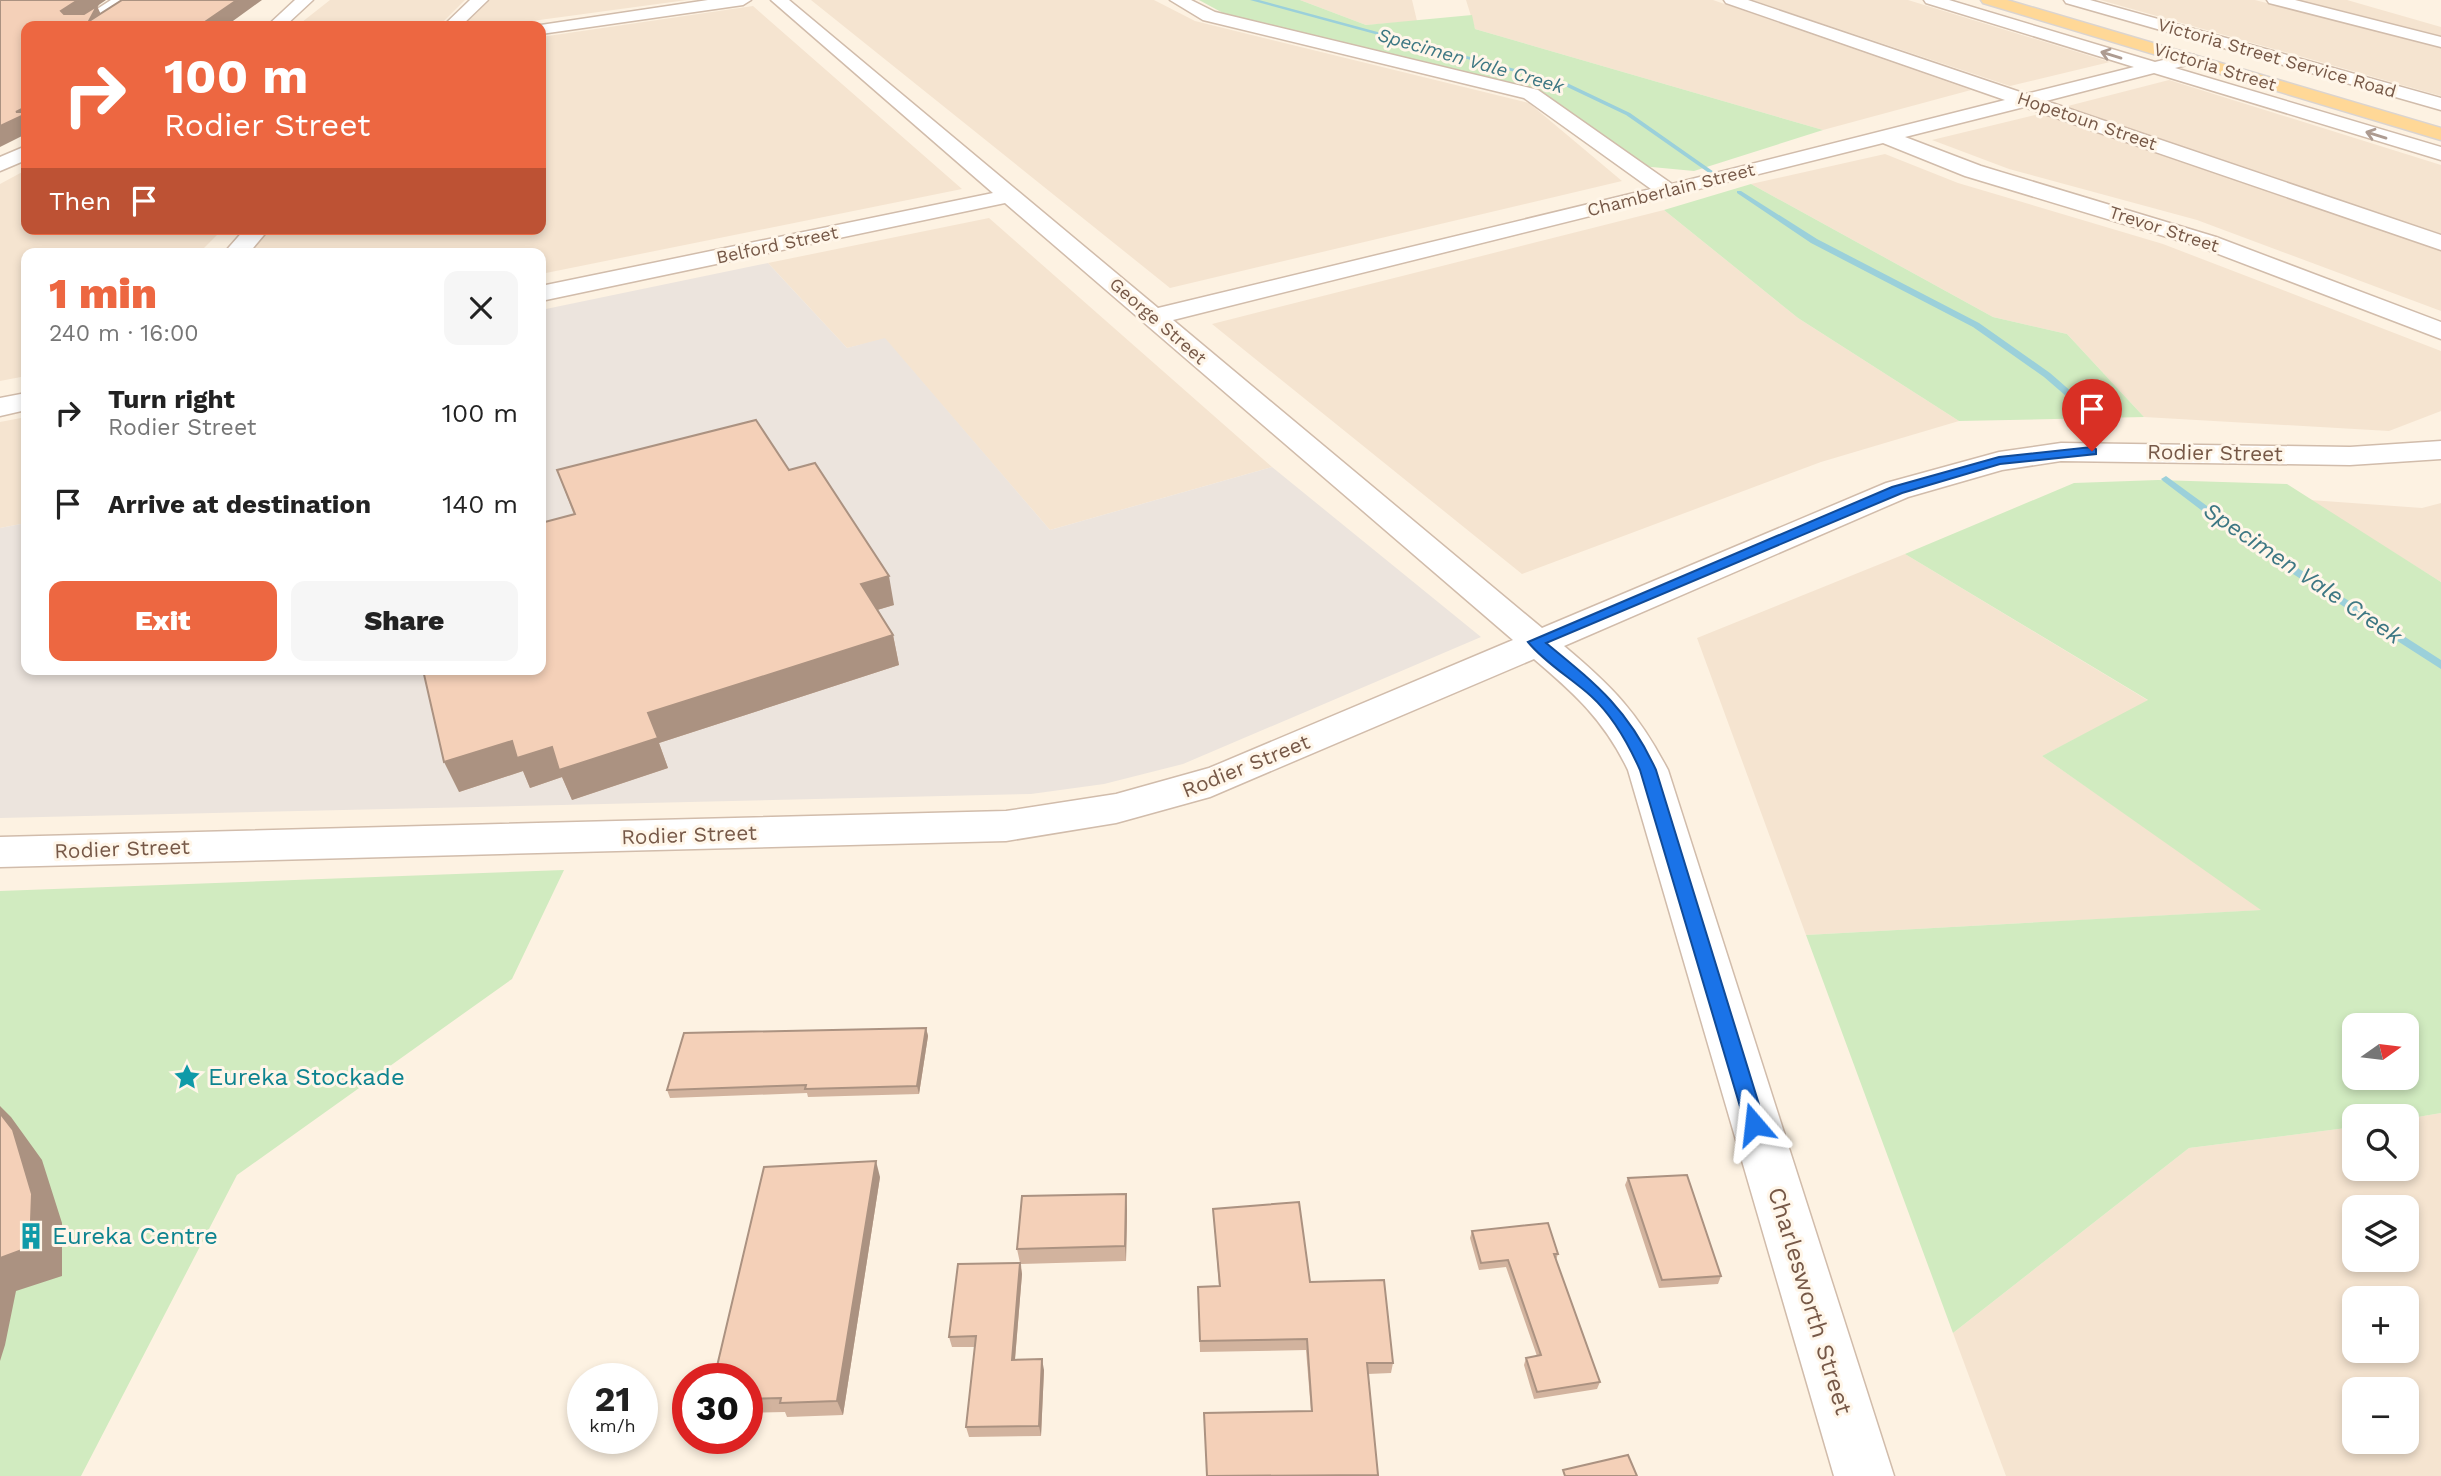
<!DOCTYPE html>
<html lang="en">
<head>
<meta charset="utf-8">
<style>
	:root { --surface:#fff; --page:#f6f6f6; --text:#222; --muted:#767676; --accent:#ed6741 }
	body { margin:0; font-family:"Work Sans",sans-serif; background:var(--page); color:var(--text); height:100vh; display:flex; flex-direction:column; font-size:26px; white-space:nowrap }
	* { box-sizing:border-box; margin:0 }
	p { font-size:23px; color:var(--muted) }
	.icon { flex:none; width:38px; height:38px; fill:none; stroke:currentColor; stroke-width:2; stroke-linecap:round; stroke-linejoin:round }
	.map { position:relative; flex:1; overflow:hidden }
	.drawer { position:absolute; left:21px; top:248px; width:525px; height:427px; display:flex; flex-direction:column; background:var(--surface); border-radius:14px; box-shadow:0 4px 10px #0003 }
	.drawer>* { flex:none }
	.banner { position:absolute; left:21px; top:21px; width:525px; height:214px; border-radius:14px; box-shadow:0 4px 10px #0003; background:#ed6741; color:#fff; overflow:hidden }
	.needle { width:46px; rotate:76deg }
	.controls { position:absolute; left:2342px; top:1013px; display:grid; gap:14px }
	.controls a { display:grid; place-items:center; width:77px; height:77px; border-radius:14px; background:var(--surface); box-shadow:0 4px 10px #0003; font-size:35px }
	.speed { position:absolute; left:567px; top:1363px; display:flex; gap:14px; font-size:35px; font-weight:700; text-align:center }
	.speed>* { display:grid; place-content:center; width:91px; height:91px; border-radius:50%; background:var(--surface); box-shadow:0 4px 10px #0003; line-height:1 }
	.speed small { font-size:18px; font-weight:400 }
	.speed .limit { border:10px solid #d22; background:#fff; color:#111 }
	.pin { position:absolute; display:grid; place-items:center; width:60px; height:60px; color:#fff; margin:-72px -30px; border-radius:50% 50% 50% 0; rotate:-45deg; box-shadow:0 0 7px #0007 }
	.pin .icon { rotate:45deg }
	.me { position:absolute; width:77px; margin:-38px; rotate:343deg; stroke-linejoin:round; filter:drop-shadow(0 0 5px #0008) }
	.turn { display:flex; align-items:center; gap:24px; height:147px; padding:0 28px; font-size:32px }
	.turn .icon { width:91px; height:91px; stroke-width:2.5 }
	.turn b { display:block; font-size:49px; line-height:60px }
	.then { display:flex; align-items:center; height:66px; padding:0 28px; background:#0003; gap:14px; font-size:26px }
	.round { display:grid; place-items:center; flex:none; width:74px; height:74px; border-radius:14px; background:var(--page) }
	.summary { display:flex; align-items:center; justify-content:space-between; height:119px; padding:0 28px }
	h1 { font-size:42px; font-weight:800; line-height:52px; color:var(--accent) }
	.button { display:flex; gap:14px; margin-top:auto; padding:14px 28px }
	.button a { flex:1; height:80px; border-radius:14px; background:var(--accent); color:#fff; font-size:28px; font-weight:800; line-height:80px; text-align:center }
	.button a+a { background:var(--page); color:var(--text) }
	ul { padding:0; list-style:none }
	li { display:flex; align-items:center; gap:21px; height:91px; padding:0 28px }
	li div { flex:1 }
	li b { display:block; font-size:26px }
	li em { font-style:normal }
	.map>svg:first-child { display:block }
	.residential { fill:#f5e4d0; fill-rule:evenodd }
	.industrial { fill:#ece4dd }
	.green { fill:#d1ebc0; fill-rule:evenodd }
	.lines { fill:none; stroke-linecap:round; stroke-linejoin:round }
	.stream { fill:#9bd0da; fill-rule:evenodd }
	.minor-casing { stroke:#d1bcab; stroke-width:3 }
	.major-casing { stroke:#dbd4cf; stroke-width:3 }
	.minor { fill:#fff; fill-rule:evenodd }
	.major { fill:#ffd897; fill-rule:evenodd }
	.wall { fill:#d2b39e }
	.shaded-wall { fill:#ab9281 }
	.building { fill:#f4d0b8; stroke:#ab9281; stroke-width:2 }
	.oneway { stroke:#ad9b91 }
	.route { fill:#1a73e8; stroke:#114b97; stroke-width:2 }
	.labels { text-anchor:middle; stroke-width:6; stroke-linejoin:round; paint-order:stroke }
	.far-street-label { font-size:18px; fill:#765847; stroke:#fff6e9 }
	.far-water-label { font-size:19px; font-style:italic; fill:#3d7783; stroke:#fff6e9 }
	.street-label { font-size:21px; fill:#765847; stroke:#fff6e9 }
	.water-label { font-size:23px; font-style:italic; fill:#3d7783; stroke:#fff6e9 }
	.near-culture-label { font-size:24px; fill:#0d838f; stroke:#fff6e9; text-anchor:start }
	.near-street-label { font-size:24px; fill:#765847; stroke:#fff6e9 }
</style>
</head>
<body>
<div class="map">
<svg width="2441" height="1476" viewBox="0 0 2441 1476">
	<rect width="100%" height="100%" fill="#fdf2e2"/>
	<path class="residential" d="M 330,0 L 465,0 L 439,26 L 297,26 Z
		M 490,0 L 687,0 L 495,26 L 463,26 Z
		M 811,0 L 1154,0 L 1195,21 L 1529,103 L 1622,181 L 1170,288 Z
		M 1300,0 L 1412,0 L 1417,21 L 1366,25 Z
		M 1466,0 L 1713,0 L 1971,90 L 1823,130 L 1475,29 Z
		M 1752,0 L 1908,0 L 2110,62 L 2010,86 Z
		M 2100,0 L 2255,0 L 2441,48 L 2441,96 Z
		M 2294,0 L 2347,0 L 2441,27 L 2441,37 Z
		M 753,6 L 962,189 L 541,274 L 541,254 L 243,254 L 267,229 L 541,229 L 541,37 Z
		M 2169,80 L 2441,165 L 2441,234 L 2064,107 Z
		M 2043,113 L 2441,251 L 2441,311 L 2197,220 L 2009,169 L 1932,140 Z
		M 1885,154 L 1958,183 L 2163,244 L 2441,351 L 2441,411 L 2389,431 L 2144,417 L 2067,334 L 1993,317 L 1751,184 Z
		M 26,170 L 26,229 L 223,229 L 198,254 L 26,254 L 26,376 L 0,381 L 0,184 Z
		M 1664,210 L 1798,318 L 1959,421 L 1821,462 L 1522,574 L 1212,324 Z
		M 989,218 L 1272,467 L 1050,530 L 885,339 L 847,348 L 768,263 Z
		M 26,417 L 26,523 L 0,528 L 0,422 Z
		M 2310,500 L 2422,508 L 2441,503 L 2441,582 Z
		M 1905,554 L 2149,701 L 2042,756 L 2263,910 L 1806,935 L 1697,638 Z
		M 2441,1113 L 2441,1476 L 2006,1476 L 1953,1333 L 2189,1148 L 2354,1127 L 2354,1169 L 2406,1169 L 2406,1119 ZM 2354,1208 L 2406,1208 L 2406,1260 L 2354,1260 ZM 2354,1298 L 2406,1298 L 2406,1351 L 2354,1351 ZM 2354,1390 L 2406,1390 L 2406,1442 L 2354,1442 Z"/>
	<path class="industrial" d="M 768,263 L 847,348 L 885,338 L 1050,530 L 1272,467 L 1481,637 L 1183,764 L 1104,784 L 1031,794 L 0,818 L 0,528 L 26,523 L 26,670 L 541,670 L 541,310 Z"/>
	<path class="green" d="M 1199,0 L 1300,0 L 1366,25 L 1472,15 L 1475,29 L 1823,130 L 1694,171 L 1641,166 L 1541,91 L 1223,13 Z
		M 1751,184 L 1993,317 L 2067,334 L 2144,417 L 1959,421 L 1798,318 L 1664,210 Z
		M 2158,480 L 2287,484 L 2441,582 L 2441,1113 L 2406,1119 L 2354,1116 L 2354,1127 L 2189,1148 L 1953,1333 L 1806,935 L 2261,910 L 2042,756 L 2148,700 L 1905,554 L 2074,483 ZM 2354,1026 L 2406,1026 L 2406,1078 L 2354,1078 Z
		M 564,870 L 512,979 L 237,1175 L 81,1476 L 0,1476 L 0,891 Z"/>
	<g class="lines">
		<path class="stream" d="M 1250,0 L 1259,0 L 1567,83 L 1630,113 L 1714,172 L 1709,173 L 1626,115 L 1563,85 Z
			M 1737,191 L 1741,191 L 1817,239 L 1979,323 L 2050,373 L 2111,426 L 2106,429 L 2103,428 L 2044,377 L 1973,327 L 1811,243 L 1737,193 Z
			M 2166,476 L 2251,538 L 2441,660 L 2441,669 L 2243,542 L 2163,481 L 2161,479 Z"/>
		<defs>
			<path id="minor" d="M 111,0 L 130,0 L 91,26 L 71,26 Z
				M 295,0 L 313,0 L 285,26 L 267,26 Z
				M 470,0 L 488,0 L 461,26 L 443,26 Z
				M 708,0 L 751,0 L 743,5 L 541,34 L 541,26 L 534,26 Z
				M 771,0 L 789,0 L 1158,308 L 1651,189 L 1524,98 L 1203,20 L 1170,0 L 1191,0 L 1215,12 L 1538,90 L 1672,184 L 2005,100 L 1726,3 L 1724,0 L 1748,0 L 2026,94 L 2134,67 L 1926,3 L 1924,0 L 1949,0 L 2155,62 L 2188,54 L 2194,55 L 2197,59 L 2194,63 L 2175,68 L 2441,147 L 2441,160 L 2154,73 L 2046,101 L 2441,235 L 2441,250 L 2024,107 L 1905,137 L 1981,166 L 2216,237 L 2441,322 L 2441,339 L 2200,247 L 1965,176 L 1883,143 L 1173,320 L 1542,628 L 1886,483 L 1999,452 L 2061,443 L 2350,447 L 2441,441 L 2441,459 L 2350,465 L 2061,461 L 2002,470 L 1908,497 L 1564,646 C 1613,687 1638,713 1668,770 L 1894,1476 L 1834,1476 L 1628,770 C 1604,720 1575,694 1534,659 L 1210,797 L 1116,823 L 1006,841 L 0,867 L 0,837 L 1006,811 L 1116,794 L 1209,768 L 1513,640 L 1005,203 L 541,301 L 541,286 L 993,193 Z
				M 2064,0 L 2090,0 L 2441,98 L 2441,110 L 2066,3 Z
				M 2267,0 L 2295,0 L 2441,37 L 2441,47 L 2269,3 Z
				M 26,146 L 26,160 L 0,171 L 0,157 Z
				M 245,229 L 269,229 L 248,254 L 223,254 Z
				M 26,393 L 26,410 L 0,416 L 0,398 Z"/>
			<path id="major" d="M 1981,0 L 2007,0 L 2441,128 L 2441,140 L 1983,3 Z"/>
		</defs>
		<use href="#minor" class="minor-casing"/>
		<use href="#major" class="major-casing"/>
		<use href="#minor" class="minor"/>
		<use href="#major" class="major"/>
	</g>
	<path class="wall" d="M 557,470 L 789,470 L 894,605 L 877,610 L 893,635 L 899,665 L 659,743 L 668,768 L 572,800 L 562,777 L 530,788 L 523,771 L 459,792 L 574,515 Z
		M 926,1028 L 928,1036 L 919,1094 L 808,1097 L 807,1093 L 670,1098 L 667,1090 Z
		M 880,1177 L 843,1415 L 787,1417 L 785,1412 L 747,1413 L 747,1379 Z
		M 1628,1178 L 1721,1276 L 1718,1284 L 1659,1288 L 1625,1185 Z
		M 1126,1194 L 1127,1210 L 1126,1261 L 1021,1264 L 1022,1274 L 1015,1360 L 1044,1370 L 1041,1436 L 969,1437 L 966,1427 L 975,1347 L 952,1347 L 949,1337 L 1020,1263 L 1017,1249 Z
		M 1213,1209 L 1310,1282 L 1393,1363 L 1391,1373 L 1368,1374 L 1378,1476 L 1206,1476 L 1311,1411 L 1306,1350 L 1200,1352 L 1198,1287 L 1219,1286 Z
		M 1472,1231 L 1558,1254 L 1556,1260 L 1600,1382 L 1597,1389 L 1534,1399 L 1524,1365 L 1526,1358 L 1537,1356 L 1506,1267 L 1479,1270 L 1470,1238 Z"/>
	<path class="shaded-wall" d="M 78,0 L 106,0 L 68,26 L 61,11 Z
		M 237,0 L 262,0 L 226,26 L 199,26 Z
		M 97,6 L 104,21 L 89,21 Z
		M 26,107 L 26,134 L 0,147 L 0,126 L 16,112 Z
		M 889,576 L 894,605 L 867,613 L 861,584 Z
		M 893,635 L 899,665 L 659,743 L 668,768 L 572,800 L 562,777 L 530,788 L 523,771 L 459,792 L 444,762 L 512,741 Z
		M 926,1028 L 928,1036 L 919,1094 L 917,1086 Z
		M 0,1106 L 11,1117 L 42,1160 L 62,1223 L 62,1276 L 16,1291 L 5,1345 L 0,1361 Z
		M 876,1161 L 880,1177 L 843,1415 L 837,1401 Z
		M 1126,1194 L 1127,1210 L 1126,1261 L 1125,1246 Z
		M 1020,1263 L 1022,1274 L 1014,1370 L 1012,1360 Z
		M 1042,1359 L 1044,1370 L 1041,1436 L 1039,1426 Z"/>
	<path class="building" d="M 0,0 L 78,0 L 61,11 L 64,14 L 84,14 L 97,6 L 89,21 L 122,0 L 237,0 L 199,26 L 26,26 L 26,107 L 16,112 L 26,112 L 26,114 L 0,126 Z
		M 756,420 L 789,470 L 815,463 L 889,576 L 861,584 L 893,635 L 648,713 L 658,738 L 559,770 L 552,747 L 517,758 L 512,741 L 444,762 L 423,670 L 541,670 L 541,523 L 575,514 L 557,470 Z
		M 926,1028 L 917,1086 L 805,1089 L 806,1085 L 667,1090 L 684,1033 Z
		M 0,1113 L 13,1130 L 32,1194 L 30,1247 L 0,1258 Z
		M 876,1161 L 837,1401 L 780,1403 L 781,1398 L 747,1399 L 747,1379 L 714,1379 L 764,1167 Z
		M 1687,1175 L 1721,1276 L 1662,1280 L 1628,1178 Z
		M 1126,1194 L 1125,1246 L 1017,1249 L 1022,1196 Z
		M 1299,1202 L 1310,1282 L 1384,1280 L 1393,1363 L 1367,1363 L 1378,1475 L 1207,1476 L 1204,1413 L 1312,1411 L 1307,1339 L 1200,1341 L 1198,1287 L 1220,1286 L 1213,1209 Z
		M 1548,1223 L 1558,1254 L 1554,1254 L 1600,1382 L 1537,1392 L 1526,1358 L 1541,1355 L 1508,1260 L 1481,1263 L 1472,1231 Z
		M 1020,1263 L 1012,1360 L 1042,1359 L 1039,1426 L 966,1427 L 976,1336 L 949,1337 L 958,1264 Z
		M 1628,1455 L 1637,1476 L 1565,1476 L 1563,1470 Z"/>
	<defs><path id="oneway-shaft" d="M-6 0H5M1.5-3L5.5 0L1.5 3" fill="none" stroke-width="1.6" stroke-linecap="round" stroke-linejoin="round" transform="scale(1.75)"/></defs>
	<g class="oneway">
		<use href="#oneway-shaft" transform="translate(2111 55) rotate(-163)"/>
		<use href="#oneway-shaft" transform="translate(2376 135) rotate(-163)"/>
	</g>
	<path class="route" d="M 2092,447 L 2096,449 L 2096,454 L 2000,464 L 1902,493 L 1546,643 C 1596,684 1628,709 1656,770 L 1765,1124 L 1762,1130 L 1754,1133 L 1747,1130 L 1640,770 C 1628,743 1613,716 1591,696 C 1571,678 1545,663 1528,642 L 1892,487 L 1999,457 Z"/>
	<defs>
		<symbol id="sight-bare" viewBox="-9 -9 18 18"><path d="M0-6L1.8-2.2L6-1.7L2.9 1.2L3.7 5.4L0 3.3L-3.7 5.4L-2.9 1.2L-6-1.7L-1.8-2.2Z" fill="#0f9aa8" stroke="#fff6e9" stroke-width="2.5" paint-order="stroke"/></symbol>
		<symbol id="building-bare" viewBox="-9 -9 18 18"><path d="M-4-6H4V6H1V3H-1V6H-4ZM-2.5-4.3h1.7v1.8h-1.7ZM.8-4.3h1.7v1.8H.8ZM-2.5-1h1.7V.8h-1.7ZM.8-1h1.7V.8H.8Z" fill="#0f9aa8" stroke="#fff6e9" stroke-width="2.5" paint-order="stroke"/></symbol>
	</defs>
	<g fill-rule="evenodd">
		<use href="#sight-bare" x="168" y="1058" width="38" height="38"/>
		<use href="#building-bare" x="12" y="1217" width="38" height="38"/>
	</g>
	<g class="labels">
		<g class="far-street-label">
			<text transform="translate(2277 58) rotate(16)" y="6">Victoria Street Service Road</text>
			<text transform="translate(2215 67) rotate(17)" y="6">Victoria Street</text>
			<text transform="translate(2087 121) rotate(19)" y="6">Hopetoun Street</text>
			<text transform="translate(1671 190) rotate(-14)" y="6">Chamberlain Street</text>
			<text transform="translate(2164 229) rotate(18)" y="6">Trevor Street</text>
			<text transform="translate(777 245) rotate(-12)" y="6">Belford Street</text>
			<text transform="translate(1158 321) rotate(41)" y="6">George Street</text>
		</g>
		<g class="far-water-label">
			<text transform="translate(1471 60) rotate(16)" y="7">Specimen Vale Creek</text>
		</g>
		<g class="street-label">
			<text transform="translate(2215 453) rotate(1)" y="7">Rodier Street</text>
			<text transform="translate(1246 766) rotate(-22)" y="7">Rodier Street</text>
			<text transform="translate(689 835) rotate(-2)" y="7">Rodier Street</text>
			<text transform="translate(122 849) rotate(-2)" y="7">Rodier Street</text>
		</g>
		<g class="water-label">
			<text transform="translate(2303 573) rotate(34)" y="8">Specimen Vale Creek</text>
		</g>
		<g class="near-culture-label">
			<text x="208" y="1085">Eureka Stockade</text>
			<text x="52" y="1244">Eureka Centre</text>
		</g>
		<g class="near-street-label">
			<text transform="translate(1810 1301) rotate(73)" y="8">Charlesworth Street</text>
		</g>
	</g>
</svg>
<div class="controls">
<a><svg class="needle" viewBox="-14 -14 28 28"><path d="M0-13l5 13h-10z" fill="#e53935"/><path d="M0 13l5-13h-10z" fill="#767676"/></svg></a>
<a><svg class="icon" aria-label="search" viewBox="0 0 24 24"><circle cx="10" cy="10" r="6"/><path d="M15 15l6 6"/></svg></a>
<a><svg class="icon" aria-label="layers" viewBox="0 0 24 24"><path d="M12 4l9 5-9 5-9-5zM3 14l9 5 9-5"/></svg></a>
<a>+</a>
<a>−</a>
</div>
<div class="speed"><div>21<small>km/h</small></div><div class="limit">30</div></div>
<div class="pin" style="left:2092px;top:451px;background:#d93025"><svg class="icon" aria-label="arrive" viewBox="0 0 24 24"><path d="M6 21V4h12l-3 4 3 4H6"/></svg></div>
<svg class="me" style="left:1754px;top:1124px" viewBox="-20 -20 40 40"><path d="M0-17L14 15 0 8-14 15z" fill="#1a73e8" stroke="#fff" stroke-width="4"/></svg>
<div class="banner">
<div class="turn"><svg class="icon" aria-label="right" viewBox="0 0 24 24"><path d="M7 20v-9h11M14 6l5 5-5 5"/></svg><div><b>100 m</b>Rodier Street</div></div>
<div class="then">Then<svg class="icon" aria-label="arrive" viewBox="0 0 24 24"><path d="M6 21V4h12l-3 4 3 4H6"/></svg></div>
</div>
<section class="drawer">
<div class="summary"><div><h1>1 min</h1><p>240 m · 16:00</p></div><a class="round"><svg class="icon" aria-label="close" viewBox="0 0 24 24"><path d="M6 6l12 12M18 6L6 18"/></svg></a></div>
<ul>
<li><svg class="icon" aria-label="right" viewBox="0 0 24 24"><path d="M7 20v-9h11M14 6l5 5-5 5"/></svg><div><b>Turn right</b><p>Rodier Street</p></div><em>100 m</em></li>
<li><svg class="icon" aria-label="arrive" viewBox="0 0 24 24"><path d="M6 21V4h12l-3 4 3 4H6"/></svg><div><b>Arrive at destination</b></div><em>140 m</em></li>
</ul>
<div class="button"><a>Exit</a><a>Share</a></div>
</section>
</div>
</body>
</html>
